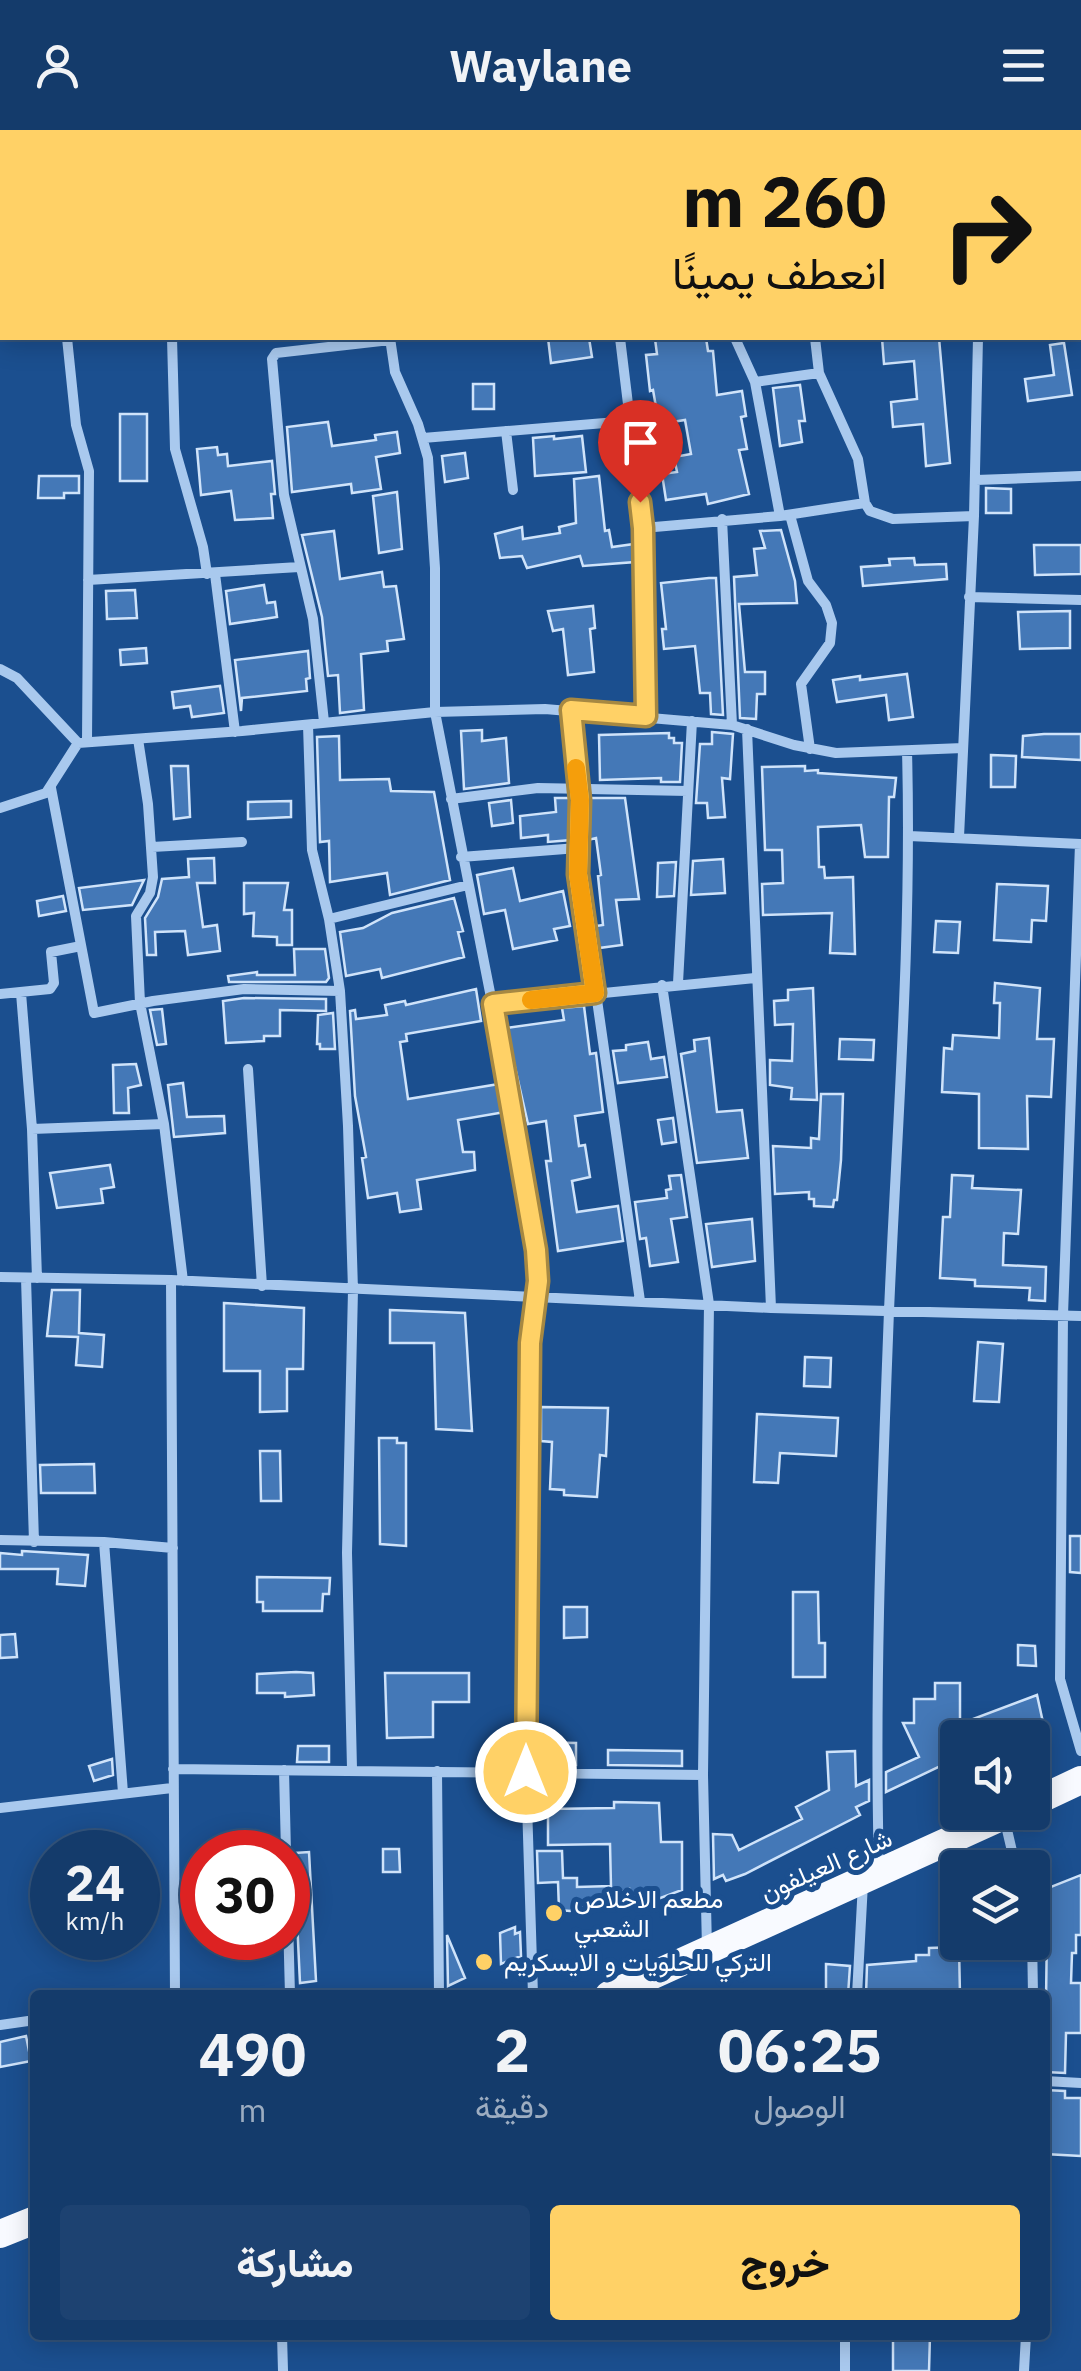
<!DOCTYPE html>
<html lang="ar">
<head>
<meta charset="utf-8">
<style>
	:root { --surface:#143b6b; --page:#1d4271; --text:#f1f3f6; --muted:#9dadc1; --line:#33557e; --accent:#ffd166 }
	body { margin:0; font-family:"IBM Plex Sans",Vazirmatn,sans-serif; background:var(--page); color:var(--text); direction:rtl; height:100vh; display:flex; flex-direction:column; font-size:38px; white-space:nowrap }
	* { box-sizing:border-box; margin:0 }
	p { font-size:32px; color:var(--muted) }
	.icon { flex:none; width:55px; height:55px; fill:none; stroke:currentColor; stroke-width:2; stroke-linecap:round; stroke-linejoin:round }
	.map { position:relative; flex:1; overflow:hidden; direction:ltr }
	.side { position:absolute; left:30px; top:1860px; width:1020px; height:350px; display:flex; flex-direction:column; background:var(--surface); border-radius:10px; box-shadow:0 5px 25px #0003,0 0 0 2px var(--line); direction:rtl }
	.side>* { flex:none }
	.guide { position:absolute; left:0px; top:0px; width:1082px; height:210px; box-shadow:0 5px 25px #0003,0 0 0 2px var(--line); direction:rtl; background:#ffd166; color:#111; overflow:hidden }
	.fabs { position:absolute; left:940px; top:1590px; display:grid; gap:20px }
	.fabs a { display:grid; place-items:center; width:110px; height:110px; border-radius:10px; background:var(--surface); box-shadow:0 5px 25px #0003,0 0 0 2px var(--line); font-size:50px }
	.speed { position:absolute; left:30px; top:1700px; display:flex; gap:20px; font-size:50px; font-weight:700; text-align:center }
	.speed>* { display:grid; place-content:center; width:130px; height:130px; border-radius:50%; background:var(--surface); box-shadow:0 5px 25px #0003,0 0 0 2px var(--line); line-height:1 }
	.speed small { font-size:25px; font-weight:400 }
	.speed .limit { border:15px solid #d22; background:#fff; color:#111 }
	.pin { position:absolute; display:grid; place-items:center; width:85px; height:85px; color:#fff; margin:-102px -42px; border-radius:50% 50% 50% 0; rotate:-45deg; box-shadow:0 0 10px #0007 }
	.pin .icon { rotate:45deg }
	.me { position:absolute; width:110px; margin:-55px; rotate:0deg; stroke-linejoin:round; filter:drop-shadow(0 0 8px #0008) }
	.turn { display:flex; align-items:center; gap:35px; height:210px; padding:0 30px; font-size:45px }
	.turn .icon { width:130px; height:130px; stroke-width:2.5 }
	.turn b { display:block; font-size:70px; line-height:85px }
	.eta { display:flex; justify-content:space-evenly; align-items:center; height:170px; text-align:center }
	.eta b { font-size:60px; font-weight:800; line-height:70px }
	.action { display:flex; gap:20px; margin-top:auto; padding:20px 30px }
	.action a { flex:1; height:115px; border-radius:10px; background:var(--accent); color:#111; font-size:40px; font-weight:800; line-height:115px; text-align:center }
	.action a+a { background:var(--page); color:var(--text) }
	header { display:flex; justify-content:space-between; align-items:center; height:130px; padding:0 30px; background:var(--surface); font-size:45px; font-weight:800 }
	.map>svg:first-child { display:block }
	.building { fill:#4478b7; stroke:#cfe3fa; stroke-width:2.5 }
	.lines { fill:none; stroke-linecap:round; stroke-linejoin:round }
	.path { stroke:#a9c9ee; stroke-width:4; stroke-dasharray:5 8; stroke-linecap:butt }
	.minor { stroke:#a9c9ee; stroke-width:10 }
	.trunk { stroke:#f8faff; stroke-width:28 }
	.route-casing { stroke:#a68842; stroke-width:25 }
	.route { stroke:#ffd166; stroke-width:18 }
	.slow { stroke:#f59e0b; stroke-width:18 }
	.poi-dot { fill:#ffd166; stroke:#1b4f8f; stroke-width:4 }
	.labels { text-anchor:middle; stroke-width:10; stroke-linejoin:round; paint-order:stroke }
	.street-label { font-size:25px; fill:#fff; stroke:#1b4f8f }
	.poi-label { font-size:25px; fill:#fff; stroke:#1b4f8f; text-anchor:start }
</style>
</head>
<body>
<header><svg class="icon" aria-label="menu" viewBox="0 0 24 24"><path d="M4 6h16M4 12h16M4 18h16"/></svg>Waylane<svg class="icon" aria-label="person" viewBox="0 0 24 24"><circle cx="12" cy="8" r="4"/><path d="M4 21q1-7 8-7t8 7"/></svg></header>
<div class="map">
<svg width="1081" height="2241" viewBox="0 0 1081 2241">
	<rect width="100%" height="100%" fill="#1b4f8f"/>
	<path class="building" d="M 548,208 L 589,208 L 592,227 L 551,233 Z
		M 706,208 L 708,221 L 713,221 L 717,265 L 742,261 L 746,286 L 741,287 L 747,319 L 739,320 L 749,364 L 708,374 L 706,364 L 666,370 L 662,344 L 677,342 L 674,327 L 691,324 L 685,290 L 659,294 L 653,260 L 650,261 L 646,225 L 657,224 L 655,209 Z
		M 882,208 L 939,208 L 950,333 L 926,336 L 923,294 L 893,297 L 891,272 L 917,269 L 914,231 L 884,234 Z
		M 1064,213 L 1072,265 L 1028,271 L 1025,249 L 1054,245 L 1050,215 Z
		M 473,254 L 494,254 L 494,279 L 473,279 Z
		M 800,255 L 805,291 L 799,291 L 802,312 L 780,316 L 773,258 Z
		M 120,284 L 147,284 L 147,351 L 120,351 Z
		M 328,292 L 332,316 L 376,310 L 375,305 L 397,302 L 400,323 L 376,327 L 381,359 L 352,363 L 351,354 L 292,362 L 287,297 Z
		M 554,306 L 554,309 L 582,306 L 586,342 L 535,346 L 533,308 Z
		M 217,317 L 218,325 L 227,324 L 228,336 L 272,331 L 275,364 L 271,364 L 273,388 L 235,390 L 231,361 L 201,365 L 197,319 Z
		M 465,323 L 468,348 L 445,352 L 442,326 Z
		M 39,346 L 79,346 L 79,363 L 64,363 L 64,368 L 38,368 Z
		M 599,346 L 605,401 L 609,400 L 612,417 L 634,414 L 635,432 L 583,436 L 580,426 L 527,438 L 522,426 L 500,428 L 495,404 L 522,397 L 523,409 L 560,403 L 559,397 L 576,393 L 574,349 Z
		M 986,358 L 1011,359 L 1011,383 L 986,383 Z
		M 397,362 L 402,419 L 379,423 L 373,366 Z
		M 781,400 L 795,451 L 797,473 L 739,474 L 745,542 L 765,542 L 765,564 L 757,564 L 756,589 L 740,588 L 734,447 L 757,445 L 754,419 L 765,418 L 760,401 Z
		M 334,401 L 340,449 L 382,442 L 384,457 L 396,456 L 404,509 L 387,511 L 388,521 L 361,524 L 364,580 L 340,583 L 338,545 L 328,546 L 322,487 L 302,405 Z
		M 1034,415 L 1081,415 L 1081,444 L 1035,445 Z
		M 914,428 L 915,435 L 946,434 L 947,449 L 863,456 L 861,437 L 890,435 L 889,429 Z
		M 709,448 L 716,448 L 723,585 L 711,584 L 710,563 L 700,563 L 695,516 L 664,519 L 662,499 L 666,499 L 661,453 Z
		M 264,455 L 267,473 L 275,472 L 277,487 L 230,494 L 226,461 Z
		M 135,460 L 137,488 L 107,489 L 106,461 Z
		M 593,476 L 595,498 L 590,499 L 594,542 L 568,545 L 563,499 L 553,501 L 548,481 Z
		M 1070,481 L 1070,518 L 1020,519 L 1018,482 Z
		M 146,518 L 147,533 L 121,535 L 120,520 Z
		M 308,521 L 310,548 L 306,549 L 307,561 L 242,568 L 241,581 L 235,530 Z
		M 907,544 L 913,587 L 889,590 L 886,565 L 837,572 L 833,550 L 860,546 L 860,550 Z
		M 220,556 L 224,583 L 192,587 L 190,576 L 174,578 L 172,562 Z
		M 482,600 L 482,611 L 506,608 L 509,653 L 464,659 L 461,601 Z
		M 712,602 L 733,604 L 730,649 L 722,648 L 725,687 L 708,688 L 707,673 L 696,673 L 700,614 L 712,614 Z
		M 669,603 L 669,608 L 674,608 L 674,613 L 682,613 L 680,652 L 661,652 L 661,648 L 600,650 L 599,605 Z
		M 1044,604 L 1081,604 L 1081,630 L 1022,627 L 1023,606 Z
		M 339,606 L 340,650 L 389,649 L 391,661 L 434,662 L 450,750 L 390,765 L 387,743 L 330,752 L 329,711 L 320,712 L 317,607 Z
		M 991,625 L 1016,626 L 1015,657 L 991,657 Z
		M 171,636 L 188,636 L 190,687 L 174,689 Z
		M 805,636 L 805,641 L 818,640 L 818,643 L 896,648 L 894,667 L 889,667 L 888,727 L 865,727 L 861,695 L 818,697 L 819,737 L 824,737 L 825,748 L 853,747 L 855,824 L 830,823 L 832,783 L 763,785 L 762,754 L 783,753 L 782,720 L 765,720 L 762,637 Z
		M 555,668 L 571,668 L 571,710 L 548,712 L 548,705 L 521,708 L 520,686 L 556,682 Z
		M 589,668 L 625,668 L 639,769 L 616,770 L 622,815 L 599,818 L 596,796 L 603,795 L 598,746 L 601,745 L 596,708 L 588,710 Z
		M 511,670 L 513,693 L 492,696 L 489,673 Z
		M 291,671 L 291,687 L 248,689 L 248,672 Z
		M 214,728 L 215,753 L 197,753 L 203,797 L 217,795 L 220,821 L 188,825 L 185,801 L 155,802 L 156,825 L 147,825 L 145,788 L 158,767 L 162,749 L 189,747 L 188,729 Z
		M 723,729 L 725,763 L 691,765 L 693,731 Z
		M 676,732 L 674,766 L 657,767 L 658,733 Z
		M 513,738 L 520,771 L 563,761 L 570,796 L 554,799 L 557,810 L 513,819 L 505,780 L 484,784 L 477,745 Z
		M 144,750 L 132,775 L 83,780 L 79,758 Z
		M 244,753 L 288,753 L 284,780 L 292,780 L 292,815 L 277,815 L 277,807 L 253,806 L 254,783 L 244,784 Z
		M 997,754 L 1048,756 L 1046,791 L 1032,790 L 1031,812 L 994,810 Z
		M 63,766 L 66,781 L 39,786 L 37,771 Z
		M 454,768 L 463,801 L 458,802 L 464,827 L 382,848 L 380,839 L 346,846 L 340,802 L 363,798 L 392,783 Z
		M 936,791 L 960,792 L 958,823 L 934,822 Z
		M 294,819 L 325,819 L 329,848 L 326,852 L 229,852 L 228,846 L 257,842 L 257,845 L 295,845 Z
		M 995,853 L 1040,858 L 1037,909 L 1054,909 L 1051,967 L 1027,966 L 1028,1019 L 979,1018 L 979,964 L 942,962 L 944,918 L 952,919 L 953,905 L 999,908 L 1000,873 L 994,873 Z
		M 813,858 L 817,970 L 791,969 L 792,958 L 770,955 L 770,930 L 792,931 L 793,894 L 775,895 L 774,871 L 788,870 L 788,860 Z
		M 476,859 L 481,891 L 406,904 L 407,911 L 400,912 L 408,969 L 499,954 L 505,982 L 458,990 L 463,1022 L 474,1022 L 475,1040 L 417,1050 L 421,1079 L 400,1082 L 397,1063 L 368,1068 L 362,1028 L 366,1027 L 355,966 L 350,881 L 355,880 L 356,889 L 387,885 L 385,875 L 405,871 L 406,875 Z
		M 244,868 L 326,869 L 326,881 L 280,880 L 280,906 L 264,906 L 264,911 L 226,913 L 223,871 Z
		M 584,876 L 590,924 L 596,923 L 603,982 L 575,986 L 579,1016 L 585,1015 L 590,1047 L 572,1051 L 577,1082 L 618,1076 L 623,1111 L 558,1121 L 546,1031 L 551,1031 L 546,991 L 528,994 L 506,898 L 564,890 L 562,878 Z
		M 162,879 L 166,914 L 157,915 L 150,880 Z
		M 333,883 L 335,919 L 320,919 L 320,914 L 317,914 L 318,885 Z
		M 709,908 L 717,982 L 742,980 L 748,1028 L 697,1033 L 681,924 L 695,921 L 694,910 Z
		M 840,909 L 874,910 L 873,930 L 839,929 Z
		M 648,912 L 651,929 L 664,927 L 667,947 L 618,953 L 613,921 L 626,920 L 626,915 Z
		M 136,934 L 141,955 L 128,958 L 129,983 L 114,983 L 113,935 Z
		M 183,953 L 187,987 L 224,986 L 225,1003 L 174,1007 L 168,955 Z
		M 821,964 L 843,964 L 841,1030 L 837,1070 L 834,1070 L 833,1077 L 814,1076 L 814,1069 L 809,1069 L 809,1062 L 775,1064 L 773,1016 L 811,1018 L 811,1008 L 819,1009 Z
		M 673,988 L 676,1012 L 662,1014 L 658,990 Z
		M 110,1035 L 114,1057 L 101,1059 L 103,1073 L 57,1078 L 50,1043 Z
		M 681,1045 L 687,1087 L 671,1089 L 678,1132 L 650,1136 L 646,1108 L 640,1109 L 635,1072 L 667,1068 L 666,1060 L 671,1059 L 669,1046 Z
		M 952,1045 L 973,1046 L 972,1058 L 1021,1060 L 1018,1104 L 1004,1103 L 1003,1135 L 1046,1137 L 1045,1171 L 1029,1170 L 1030,1158 L 975,1156 L 975,1150 L 940,1148 L 943,1087 L 950,1087 Z
		M 752,1089 L 755,1131 L 712,1137 L 706,1094 Z
		M 52,1160 L 80,1160 L 79,1203 L 104,1205 L 102,1237 L 76,1235 L 78,1207 L 47,1206 Z
		M 224,1173 L 304,1178 L 303,1239 L 287,1239 L 287,1281 L 260,1282 L 260,1241 L 224,1241 Z
		M 390,1180 L 465,1183 L 472,1301 L 436,1299 L 434,1213 L 390,1213 Z
		M 978,1212 L 1003,1214 L 999,1272 L 974,1271 Z
		M 805,1227 L 831,1228 L 830,1257 L 804,1256 Z
		M 541,1277 L 608,1278 L 606,1326 L 600,1325 L 597,1367 L 564,1365 L 564,1360 L 550,1359 L 552,1312 L 541,1311 Z
		M 757,1284 L 838,1288 L 836,1326 L 780,1323 L 778,1353 L 754,1352 Z
		M 379,1308 L 397,1308 L 397,1313 L 406,1313 L 406,1416 L 380,1414 Z
		M 260,1321 L 280,1321 L 281,1371 L 261,1371 Z
		M 94,1334 L 95,1363 L 41,1363 L 40,1335 Z
		M 1070,1406 L 1081,1406 L 1081,1443 L 1070,1442 Z
		M 22,1421 L 88,1425 L 85,1456 L 57,1454 L 58,1439 L 0,1439 L 0,1423 L 22,1425 Z
		M 257,1447 L 330,1448 L 329,1464 L 323,1464 L 322,1481 L 263,1481 L 263,1472 L 257,1472 Z
		M 793,1462 L 818,1462 L 819,1513 L 825,1513 L 825,1547 L 793,1547 Z
		M 564,1477 L 587,1477 L 587,1507 L 564,1508 Z
		M 15,1504 L 17,1527 L 0,1528 L 0,1505 Z
		M 1018,1515 L 1035,1516 L 1036,1536 L 1018,1535 Z
		M 296,1542 L 313,1543 L 314,1565 L 285,1567 L 285,1563 L 257,1563 L 257,1544 Z
		M 385,1543 L 469,1543 L 469,1572 L 433,1572 L 433,1607 L 387,1608 Z
		M 935,1553 L 960,1553 L 960,1594 L 1037,1565 L 1044,1597 L 1021,1608 L 958,1608 L 958,1624 L 945,1624 L 949,1632 L 886,1662 L 886,1642 L 919,1627 L 903,1593 L 914,1593 L 914,1569 L 935,1569 Z
		M 535,1612 L 576,1613 L 576,1635 L 535,1634 Z
		M 298,1616 L 329,1616 L 329,1632 L 297,1632 Z
		M 608,1620 L 682,1621 L 682,1636 L 608,1635 Z
		M 855,1621 L 856,1656 L 869,1650 L 869,1671 L 856,1677 L 860,1685 L 745,1744 L 726,1751 L 723,1745 L 714,1749 L 713,1704 L 732,1705 L 739,1720 L 802,1689 L 796,1677 L 829,1660 L 827,1622 Z
		M 112,1629 L 113,1645 L 94,1651 L 89,1636 Z
		M 614,1672 L 659,1673 L 661,1712 L 682,1712 L 682,1760 L 647,1773 L 629,1774 L 629,1759 L 570,1781 L 559,1780 L 558,1752 L 538,1753 L 537,1721 L 562,1721 L 563,1748 L 577,1748 L 577,1757 L 611,1756 L 610,1714 L 548,1715 L 548,1679 L 614,1678 Z
		M 383,1719 L 399,1719 L 400,1742 L 383,1742 Z
		M 309,1722 L 316,1851 L 300,1853 L 294,1726 L 295,1723 Z
		M 1081,1745 L 1081,1805 L 1076,1805 L 1076,1823 L 1072,1823 L 1071,1853 L 1081,1853 L 1081,1903 L 1066,1903 L 1065,1943 L 1045,1942 L 1047,1799 L 1043,1799 L 1043,1760 Z
		M 515,1797 L 515,1804 L 520,1802 L 521,1826 L 501,1834 L 500,1803 Z
		M 447,1805 L 465,1848 L 448,1856 Z
		M 959,1817 L 960,1865 L 866,1865 L 867,1835 L 916,1831 L 916,1825 L 929,1825 L 929,1818 Z
		M 826,1834 L 850,1836 L 848,1865 L 826,1865 Z
		M 26,1906 L 31,1931 L 0,1937 L 0,1912 Z
		M 1045,1960 L 1065,1961 L 1065,1968 L 1081,1968 L 1081,2026 L 1045,2024 Z
		M 893,2205 L 930,2205 L 929,2241 L 893,2241 Z"/>
	<g class="lines">
		<path class="path" d="M 501,0 L 501,2"/>
		<path class="minor" d="M 53,0 L 53,2
			M 156,0 L 157,2
			M 375,0 L 375,2
			M 606,0 L 607,2
			M 702,0 L 702,2
			M 924,0 L 925,2
			M 1044,0 L 1044,2
			M 1080,8 L 1081,8
			M 1080,103 L 1081,103
			M 0,131 L 2,132
			M 67,208 L 76,295 L 89,341 L 87,612
			M 172,208 L 175,319 L 203,417 L 207,444
			M 390,208 L 395,242 L 418,294 L 428,328 L 435,438 L 435,582 L 516,995 L 538,1137 L 529,1226 L 526,1642 L 533,1865
			M 620,208 L 643,398 L 645,586
			M 735,208 L 755,252 L 780,386 L 865,373 L 870,381 L 893,389 L 974,386 L 959,707
			M 815,208 L 819,243 L 858,329 L 865,373
			M 755,252 L 819,243
			M 506,301 L 513,360
			M 423,308 L 629,291
			M 976,350 L 1081,346
			M 790,385 L 808,451 L 826,475 L 832,493 L 830,513 L 801,554 L 810,619
			M 974,386 L 978,208
			M 722,389 L 732,595
			M 643,398 L 780,386
			M 215,444 L 235,602
			M 88,450 L 299,437
			M 969,467 L 1081,470
			M 0,539 L 17,548 L 78,613
			M 571,580 L 580,670 L 579,744 L 640,1171
			M 324,592 L 313,489 L 284,365 L 272,229 L 276,223 L 390,210
			M 308,595 L 312,720 L 329,789 L 340,861 L 348,996 L 353,1160 L 347,1423 L 352,1639
			M 747,599 L 771,1178
			M 138,609 L 148,674 L 153,747 L 150,763 L 136,786 L 140,873 L 164,994 L 183,1151
			M 51,658 L 94,883 L 153,871 L 244,859 L 340,861
			M 451,669 L 538,658 L 688,661
			M 0,678 L 46,663 L 78,613 L 242,601 L 435,582 L 545,579 L 732,595 L 794,615 L 836,623 L 963,618
			M 909,706 L 1081,714
			M 1080,714 L 1063,1185 L 1060,1549 L 1081,1621
			M 152,717 L 242,712
			M 461,727 L 578,718
			M 329,789 L 468,755
			M 678,853 L 692,591
			M 662,855 L 709,1174 L 703,1645
			M 21,863 L 32,999 L 37,1148
			M 0,864 L 50,859 L 54,853 L 51,822 L 81,816
			M 493,874 L 755,848
			M 248,939 L 262,1156
			M 32,999 L 164,994
			M 0,1147 L 171,1150 L 771,1178 L 1081,1186
			M 26,1148 L 34,1412
			M 171,1150 L 175,1865
			M 0,1410 L 104,1412 L 173,1418
			M 104,1412 L 123,1663
			M 173,1639 L 703,1645 L 707,1818
			M 284,1640 L 286,1722
			M 437,1641 L 439,1865
			M 0,1678 L 172,1658
			M 1004,1687 L 1016,1738
			M 879,1740 C 874,1554 882,1367 889,1181 C 897,994 912,808 907,621
			M 288,1789 L 290,1865
			M 1032,1806 L 1033,1865
			M 857,1865 L 863,1753
			M 0,1895 L 35,1890
			M 1045,1951 L 1081,1953
			M 282,2205 L 283,2241
			M 845,2241 L 845,2205
			M 1024,2241 L 1026,2205"/>
		<path class="trunk" d="M 1032,1673 L 1081,1650
			M 609,1865 L 1012,1682
			M 0,2104 L 35,2090"/>
	</g>
	<g class="lines">
		<defs>
			<path id="route" d="M 526,1642 L 530,1213 L 538,1151 L 536,1120 L 493,874 L 595,863 L 578,744 L 580,670 L 571,580 L 646,586 L 643,398 L 640,372"/>
		</defs>
		<use href="#route" class="route-casing"/>
		<use href="#route" class="route"/>
		<path class="slow" d="M 531,870 L 595,863 L 578,744 L 580,670 L 576,638"/>
	</g>
	<g class="poi-dot">
		<circle cx="554" cy="1783" r="10"/>
		<circle cx="484" cy="1832" r="10"/>
	</g>
	<g class="labels">
		<g class="street-label">
			<text transform="translate(826 1735) rotate(-24)" y="9">شارع العيلفون</text>
		</g>
		<g class="poi-label">
			<text x="574" y="1778">مطعم الاخلاص<tspan x="574" dy="29">الشعبي</tspan></text>
			<text x="504" y="1841">التركي للحلويات و الايسكريم</text>
		</g>
	</g>
</svg>
<div class="fabs">
<a><svg class="icon" aria-label="sound" viewBox="0 0 24 24"><path d="M4 9h4l5-4v14l-5-4H4zM17 9q2 3 0 6"/></svg></a>
<a><svg class="icon" aria-label="layers" viewBox="0 0 24 24"><path d="M12 4l9 5-9 5-9-5zM3 14l9 5 9-5"/></svg></a>
</div>
<div class="speed"><div>24<small>km/h</small></div><div class="limit">30</div></div>
<div class="pin" style="left:640px;top:372px;background:#d93025"><svg class="icon" aria-label="arrive" viewBox="0 0 24 24"><path d="M6 21V4h12l-3 4 3 4H6"/></svg></div>
<svg class="me" style="left:526px;top:1642px" viewBox="-20 -20 40 40"><circle r="17" fill="#ffd166" stroke="#fff" stroke-width="3"/><path d="M0-11L8 9 0 5-8 9z" fill="#fff"/></svg>
<div class="guide">
<div class="turn"><svg class="icon" aria-label="right" viewBox="0 0 24 24"><path d="M7 20v-9h11M14 6l5 5-5 5"/></svg><div><b>260 m</b>انعطف يمينًا</div></div>
</div>
<section class="side">
<div class="eta">
<div><b>06:25</b><p>الوصول</p></div>
<div><b>2</b><p>دقيقة</p></div>
<div><b>490</b><p>m</p></div>
</div>
<div class="action"><a>خروج</a><a>مشاركة</a></div>
</section>
</div>
</body>
</html>
